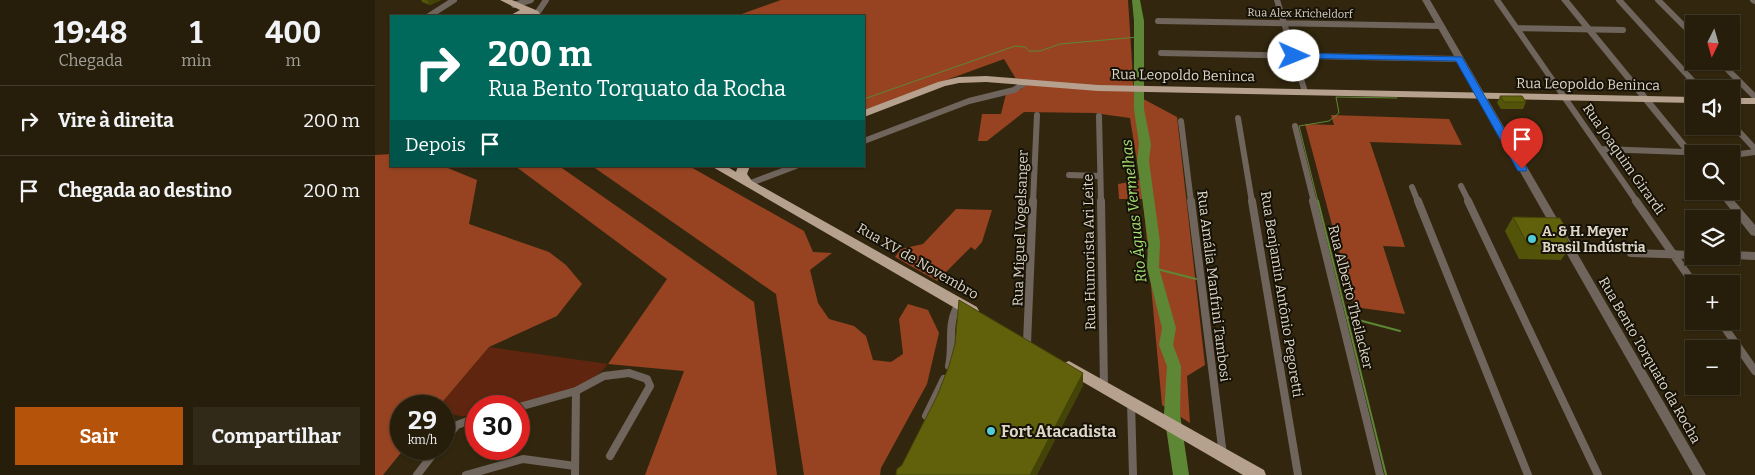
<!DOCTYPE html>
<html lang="pt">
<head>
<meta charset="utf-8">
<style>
	:root { --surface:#261d0a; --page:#322a18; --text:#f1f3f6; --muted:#a4a29c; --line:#423b2b; --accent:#b45309 }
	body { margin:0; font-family:Bitter,serif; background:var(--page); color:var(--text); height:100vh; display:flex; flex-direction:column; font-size:19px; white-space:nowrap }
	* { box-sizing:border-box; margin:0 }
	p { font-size:16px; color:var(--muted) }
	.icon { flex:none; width:28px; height:28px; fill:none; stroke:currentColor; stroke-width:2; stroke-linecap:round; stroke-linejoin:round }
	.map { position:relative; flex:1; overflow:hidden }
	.side { display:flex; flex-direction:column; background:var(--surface); width:375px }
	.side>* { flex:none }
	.hud { position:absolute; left:15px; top:15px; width:475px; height:152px; border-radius:0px; box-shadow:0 1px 4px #0004,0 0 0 1px var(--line); background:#00695c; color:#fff; overflow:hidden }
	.needle { width:32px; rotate:185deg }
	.controls { position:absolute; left:1310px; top:15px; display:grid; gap:10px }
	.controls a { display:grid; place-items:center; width:55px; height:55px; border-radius:0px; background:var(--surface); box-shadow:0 1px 4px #0004,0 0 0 1px var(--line); font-size:25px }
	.speed { position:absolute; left:15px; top:395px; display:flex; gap:10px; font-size:25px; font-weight:700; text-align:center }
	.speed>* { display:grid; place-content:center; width:65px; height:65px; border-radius:50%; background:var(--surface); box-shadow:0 1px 4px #0004,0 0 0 1px var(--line); line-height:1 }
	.speed small { font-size:12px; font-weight:400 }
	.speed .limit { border:8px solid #d22; background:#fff; color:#111 }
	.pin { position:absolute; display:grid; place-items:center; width:42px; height:42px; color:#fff; margin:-51px -21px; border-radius:50% 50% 50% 0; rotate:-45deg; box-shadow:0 0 5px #0007 }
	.pin .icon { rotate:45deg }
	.me { position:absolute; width:55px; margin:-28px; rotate:91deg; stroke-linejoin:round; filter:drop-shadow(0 0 4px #0008) }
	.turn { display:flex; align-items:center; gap:18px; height:105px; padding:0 15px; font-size:22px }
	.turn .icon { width:65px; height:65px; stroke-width:2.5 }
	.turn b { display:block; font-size:35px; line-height:42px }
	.then { display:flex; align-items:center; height:48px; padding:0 15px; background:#0003; gap:10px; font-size:19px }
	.eta { display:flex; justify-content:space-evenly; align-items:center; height:85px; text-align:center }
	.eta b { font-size:30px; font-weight:700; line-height:35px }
	.cta { display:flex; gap:10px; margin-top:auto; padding:10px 15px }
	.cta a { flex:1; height:58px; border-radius:0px; background:var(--accent); color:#fff; font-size:20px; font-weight:700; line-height:58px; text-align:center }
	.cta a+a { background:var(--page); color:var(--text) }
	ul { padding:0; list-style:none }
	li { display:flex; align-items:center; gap:15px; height:70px; padding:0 15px; border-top:1px solid var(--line) }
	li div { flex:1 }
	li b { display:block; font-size:19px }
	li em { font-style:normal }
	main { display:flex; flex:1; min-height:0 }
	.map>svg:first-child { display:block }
	.green { fill:#5f250e }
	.forest { fill:#974321 }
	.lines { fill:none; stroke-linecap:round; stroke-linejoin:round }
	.stream-far1 { stroke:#5d8734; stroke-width:1 }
	.stream { stroke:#5d8734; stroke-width:2 }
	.river { fill:#5d8734; fill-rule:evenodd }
	.minor-far1 { stroke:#6f655c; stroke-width:6 }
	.minor { stroke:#6f655c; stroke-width:8 }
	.tertiary { fill:#6f655c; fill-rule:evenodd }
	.primary { fill:#b6a08e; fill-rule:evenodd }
	.wall { fill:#53530a }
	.shaded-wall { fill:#444408 }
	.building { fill:#61610c; stroke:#444408 }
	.route { fill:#1a73e8; stroke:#114b97 }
	.poi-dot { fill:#51ccd2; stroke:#161107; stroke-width:2 }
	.labels { text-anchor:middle; stroke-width:4; stroke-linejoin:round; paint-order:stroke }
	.far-street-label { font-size:11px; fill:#ded7c8; stroke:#161107 }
	.street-label { font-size:14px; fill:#ded7c8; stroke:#161107 }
	.poi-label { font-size:14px; font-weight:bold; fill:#ded7c8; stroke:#161107; text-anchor:start }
	.water-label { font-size:15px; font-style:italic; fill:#a8e274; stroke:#161107 }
	.near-poi-label { font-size:16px; font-weight:bold; fill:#ded7c8; stroke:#161107; text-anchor:start }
</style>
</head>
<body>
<main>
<section class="side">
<div class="eta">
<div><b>19:48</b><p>Chegada</p></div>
<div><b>1</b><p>min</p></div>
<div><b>400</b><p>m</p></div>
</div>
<ul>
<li><svg class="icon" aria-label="right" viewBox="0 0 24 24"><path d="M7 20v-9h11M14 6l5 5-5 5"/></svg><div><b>Vire à direita</b></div><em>200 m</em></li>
<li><svg class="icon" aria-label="arrive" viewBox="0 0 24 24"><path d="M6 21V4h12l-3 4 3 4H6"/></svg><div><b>Chegada ao destino</b></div><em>200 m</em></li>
</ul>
<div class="cta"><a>Sair</a><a>Compartilhar</a></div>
</section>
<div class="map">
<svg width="1380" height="475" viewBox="0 0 1380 475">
	<rect width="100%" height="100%" fill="#32270e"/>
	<path class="green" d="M 114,347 L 233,364 C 215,389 166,400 136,406 C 125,408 112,406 101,406 L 101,415 C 90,418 80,415 69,412 L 69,406 L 64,406 Z"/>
	<path class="forest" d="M 406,0 L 753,0 L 759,94 L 802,117 L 830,365 L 812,376 L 815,423 L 787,405 L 768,199 L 744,199 L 743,184 L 765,180 L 755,118 L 719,113 L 649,112 L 612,141 L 603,141 L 607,114 L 626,114 L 631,94 L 647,89 L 629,59 L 489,110 L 489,16 L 361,16 Z
		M 956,115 L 1074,119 L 1087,145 L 995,142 L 1030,247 L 1008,246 L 1030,314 L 979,307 L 930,124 L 959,125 Z
		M 16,154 L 16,166 L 68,166 L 102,180 L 94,224 L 174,252 L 191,265 L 207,284 L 182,316 L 114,347 L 64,406 L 26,406 L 26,449 L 29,449 L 8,475 L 0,475 L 0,155 Z
		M 140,166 L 184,166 L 379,302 L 402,475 L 270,475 L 309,371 L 233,364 L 292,279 Z
		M 217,166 L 314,166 L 429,231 L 438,252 L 457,253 L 435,270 L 443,303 L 454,319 L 479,326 L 491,336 L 498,360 L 516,362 L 528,354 L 524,319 L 533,304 L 553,310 L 564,333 L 552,384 L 506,468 L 505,475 L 429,475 L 401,294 Z
		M 581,209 L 617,210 L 607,242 L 600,250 L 596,247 L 562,281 L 520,257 L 526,249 L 548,244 Z"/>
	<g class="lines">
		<path class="stream-far1" d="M 489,99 L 640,46 L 650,47 L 654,51 L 665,51 L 685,44 L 763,37
			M 943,202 L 924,126 L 954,121 L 964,113 L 961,97 L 1022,98"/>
		<path class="stream" d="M 943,201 L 1011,475
			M 778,268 L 821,279
			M 972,317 L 1025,331"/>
		<path class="river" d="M 757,0 L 765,0 L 769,21 L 769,109 L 776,144 L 774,161 L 785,242 L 784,268 L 801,328 L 798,345 L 806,366 L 805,414 L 814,475 L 798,475 L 789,414 L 792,366 L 784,345 L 787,328 L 772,268 L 773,242 L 762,161 L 764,144 L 759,109 L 759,21 Z"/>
		<path class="minor-far1" d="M 902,0 L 930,92
			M 1122,0 L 1262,202
			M 1244,0 L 1325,89
			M 1283,0 L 1319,36
			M 1378,0 L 1380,1
			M 139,5 L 156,0
			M 161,15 L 171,0
			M 54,16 L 79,0
			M 783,21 L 1065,26
			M 1142,28 L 1248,30
			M 786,53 L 1084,59
			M 1344,61 L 1380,97
			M 724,116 L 726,202
			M 863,118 L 877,202
			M 806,121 L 816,202
			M 1356,123 L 1380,149
			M 920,126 L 939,202
			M 489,141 L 594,101 L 639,90 L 651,82
			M 1226,149 L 1365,154 L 1380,152
			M 694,175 L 725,176
			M 373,184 L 421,166
			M 1086,186 L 1094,202
			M 1037,187 L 1043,202
			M 658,202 L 662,115"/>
		<path class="minor" d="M 726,201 L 729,387
			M 816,201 L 848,455
			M 877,201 L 923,475
			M 938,201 L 1005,475
			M 1043,201 L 1153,475
			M 1093,201 L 1223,475
			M 1261,201 L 1319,284
			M 1256,253 L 1319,255
			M 1356,255 L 1380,256
			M 1345,321 L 1380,371
			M 652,343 L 658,201
			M 574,366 C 579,344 571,324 584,304
			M 756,402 L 758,475
			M 144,407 L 201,391 L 229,376 L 254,373 L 272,379 L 275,386 L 235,456
			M 551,416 L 569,379
			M 69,440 L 82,425 L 101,418
			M 42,475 L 62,449
			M 91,475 L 148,459 L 200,466
			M 200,475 L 201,391"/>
		<path class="tertiary" d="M 1047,0 L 1055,0 L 1331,475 L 1318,475 Z
			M 1186,0 L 1194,0 L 1320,154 L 1319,154 L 1319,161 L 1316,160 Z
			M 1341,191 L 1351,191 L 1380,225 L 1380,236 L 1376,235 Z"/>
		<path class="primary" d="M 125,0 L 137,0 L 163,11 L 166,16 L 134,16 L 145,10 Z
			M 611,76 L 723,85 L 1319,97 L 1319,103 L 723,91 L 611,82 L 584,83 L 570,86 L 489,117 L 489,110 L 563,82 L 584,77 Z
			M 1356,98 L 1380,98 L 1380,104 L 1356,104 Z
			M 336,166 L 351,166 L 361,172 L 363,166 L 375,166 L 372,174 L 377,181 L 602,307 L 604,311 L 602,315 L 597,316 L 592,315 Z
			M 694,361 L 889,470 L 891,475 L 868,475 L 689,371 L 687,367 L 689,363 Z"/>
	</g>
	<path class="wall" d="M 46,0 L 66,0 L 55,5 L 47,2 Z
		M 1125,96 L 1151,102 L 1148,109 L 1126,109 L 1122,103 Z
		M 1138,217 L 1193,232 L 1190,236 L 1196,246 L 1186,260 L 1144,259 L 1130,231 Z"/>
	<path class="shaded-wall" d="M 52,0 L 66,0 L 55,5 Z
		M 708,373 L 708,386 L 662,475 L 655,475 Z"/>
	<path class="building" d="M 1125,96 L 1147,96 L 1151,102 L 1129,102 Z
		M 1138,217 L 1185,218 L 1193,232 L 1188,232 L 1196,246 L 1153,245 Z
		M 584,300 L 708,373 L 655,475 L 521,475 L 522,469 L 527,465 L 562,396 L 574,366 L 580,344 Z"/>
	<path class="route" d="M 919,53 L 1087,57 L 1152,169 L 1151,171 L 1143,171 L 1081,61 L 916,58 L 915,56 Z"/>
	<g class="poi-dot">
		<circle cx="1157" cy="239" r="5"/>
		<circle cx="616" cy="431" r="5"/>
	</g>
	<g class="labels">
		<g class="far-street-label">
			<text transform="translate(925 13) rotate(1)" y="4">Rua Alex Kricheldorf</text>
		</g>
		<g class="street-label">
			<text transform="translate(808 75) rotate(1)" y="5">Rua Leopoldo Beninca</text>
			<text transform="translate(1213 84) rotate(1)" y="5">Rua Leopoldo Beninca</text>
			<text transform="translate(1249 159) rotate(55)" y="5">Rua Joaquim Girardi</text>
			<text transform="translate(645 228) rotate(-88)" y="5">Rua Miguel Vogelsanger</text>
			<text transform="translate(714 252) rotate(-91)" y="5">Rua Humorista Ari Leite</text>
			<text transform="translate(543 261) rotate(30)" y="5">Rua XV de Novembro</text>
			<text transform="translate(839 286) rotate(83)" y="5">Rua Amália Manfrini Tambosi</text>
			<text transform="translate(907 294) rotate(81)" y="5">Rua Benjamin Antônio Pegoretti</text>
			<text transform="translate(976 297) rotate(76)" y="5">Rua Alberto Theilacker</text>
			<text transform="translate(1275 360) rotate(60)" y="5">Rua Bento Torquato da Rocha</text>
		</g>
		<g class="poi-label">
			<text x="1167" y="236">A. &amp; H. Meyer<tspan x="1167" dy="16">Brasil Indústria</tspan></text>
		</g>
		<g class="water-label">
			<text transform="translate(759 211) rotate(-96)" y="5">Rio Águas Vermelhas</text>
		</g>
		<g class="near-poi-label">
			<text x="626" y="437">Fort Atacadista</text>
		</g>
	</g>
</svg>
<div class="controls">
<a><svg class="needle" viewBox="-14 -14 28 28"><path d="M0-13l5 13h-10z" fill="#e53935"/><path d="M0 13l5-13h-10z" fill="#a4a29c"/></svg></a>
<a><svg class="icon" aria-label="sound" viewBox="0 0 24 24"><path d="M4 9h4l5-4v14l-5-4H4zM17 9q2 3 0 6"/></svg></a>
<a><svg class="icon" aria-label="search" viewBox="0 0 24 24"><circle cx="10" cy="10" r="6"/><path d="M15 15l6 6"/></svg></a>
<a><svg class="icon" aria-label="layers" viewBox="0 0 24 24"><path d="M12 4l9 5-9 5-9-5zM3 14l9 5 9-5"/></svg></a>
<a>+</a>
<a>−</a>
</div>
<div class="speed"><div>29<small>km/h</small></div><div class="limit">30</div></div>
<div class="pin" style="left:1147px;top:169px;background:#d93025"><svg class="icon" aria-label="arrive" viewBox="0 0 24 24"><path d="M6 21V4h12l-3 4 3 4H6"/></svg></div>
<svg class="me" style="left:919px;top:56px" viewBox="-20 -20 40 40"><circle r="19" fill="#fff"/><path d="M0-13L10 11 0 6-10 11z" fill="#1a73e8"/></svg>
<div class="hud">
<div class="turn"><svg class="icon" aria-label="right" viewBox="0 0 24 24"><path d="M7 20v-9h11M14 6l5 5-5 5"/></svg><div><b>200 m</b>Rua Bento Torquato da Rocha</div></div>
<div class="then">Depois<svg class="icon" aria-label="arrive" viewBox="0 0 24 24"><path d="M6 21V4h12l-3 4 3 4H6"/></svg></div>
</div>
</div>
</main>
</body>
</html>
